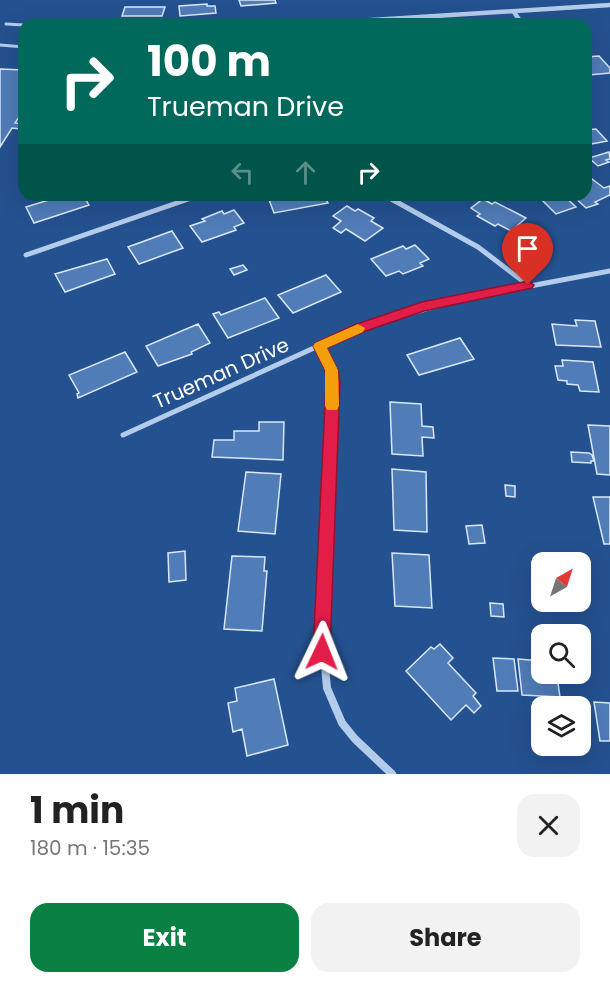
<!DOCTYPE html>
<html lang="en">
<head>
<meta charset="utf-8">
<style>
	:root { --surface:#fff; --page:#f2f2f2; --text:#222; --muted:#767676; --accent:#0b8043 }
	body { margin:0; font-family:Poppins,sans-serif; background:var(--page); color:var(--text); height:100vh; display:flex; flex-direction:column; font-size:22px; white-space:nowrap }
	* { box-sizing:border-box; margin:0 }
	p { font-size:20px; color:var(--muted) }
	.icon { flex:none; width:33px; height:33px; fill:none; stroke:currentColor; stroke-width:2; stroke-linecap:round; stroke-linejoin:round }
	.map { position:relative; height:774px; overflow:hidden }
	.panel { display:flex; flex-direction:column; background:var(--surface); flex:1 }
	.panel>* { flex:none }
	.top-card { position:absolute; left:18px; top:18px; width:574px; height:183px; border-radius:18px; box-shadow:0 6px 24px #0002; background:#00695c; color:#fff; overflow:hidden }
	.needle { width:39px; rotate:39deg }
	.controls { position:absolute; left:531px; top:552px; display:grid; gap:12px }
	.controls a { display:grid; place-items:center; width:60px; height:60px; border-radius:12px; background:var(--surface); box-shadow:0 6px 24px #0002; font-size:30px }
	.pin { position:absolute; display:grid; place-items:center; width:51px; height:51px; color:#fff; margin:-62px -26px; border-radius:50% 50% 50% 0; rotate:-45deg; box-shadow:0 0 6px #0007 }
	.pin .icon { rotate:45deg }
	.me { position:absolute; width:66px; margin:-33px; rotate:2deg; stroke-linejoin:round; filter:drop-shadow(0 0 4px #0008) }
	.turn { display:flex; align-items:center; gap:21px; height:126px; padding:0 30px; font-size:27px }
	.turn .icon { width:78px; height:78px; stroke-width:2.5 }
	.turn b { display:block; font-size:42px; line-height:51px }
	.lanes { display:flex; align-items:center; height:57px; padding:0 30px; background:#0003; justify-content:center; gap:30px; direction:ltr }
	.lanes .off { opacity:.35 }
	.round { display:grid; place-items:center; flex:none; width:63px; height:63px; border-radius:18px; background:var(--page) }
	.head { display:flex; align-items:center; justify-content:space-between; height:102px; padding:0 30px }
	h1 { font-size:36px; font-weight:700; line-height:45px }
	.cta { display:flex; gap:12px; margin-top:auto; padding:12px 30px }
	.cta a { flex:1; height:69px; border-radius:18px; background:var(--accent); color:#fff; font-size:24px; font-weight:700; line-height:69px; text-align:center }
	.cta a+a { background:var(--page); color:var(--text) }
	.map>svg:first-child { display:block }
	.building { fill:#507cb8; stroke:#d9e7f9; stroke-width:1.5 }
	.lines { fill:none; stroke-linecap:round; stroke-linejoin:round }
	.lane { stroke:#b4ccec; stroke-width:3 }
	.street-far2 { stroke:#b4ccec; stroke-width:4.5 }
	.street-far1 { stroke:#b4ccec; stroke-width:5 }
	.street { stroke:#b4ccec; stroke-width:8 }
	.route { fill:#e11d48; stroke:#92132f; stroke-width:1.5 }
	.slow { fill:#f59e0b }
	.labels { text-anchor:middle; stroke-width:5; stroke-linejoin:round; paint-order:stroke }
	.street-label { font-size:20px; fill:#fff; stroke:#24518f }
</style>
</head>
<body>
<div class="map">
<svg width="610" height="774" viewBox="0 0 610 774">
	<rect width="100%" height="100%" fill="#24518f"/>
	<path class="building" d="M 239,0 L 275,0 L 276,3 L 241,6 Z
		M 207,4 L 207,6 L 215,6 L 216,13 L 180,16 L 179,6 Z
		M 125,7 L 165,7 L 162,16 L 122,16 Z
		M 599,56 L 610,68 L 610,73 L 589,75 L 586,71 L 586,57 Z
		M 0,69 L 24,70 L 24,118 L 19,117 L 15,123 L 24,124 L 20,129 L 12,128 L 0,147 Z
		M 596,129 L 607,141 L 586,145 L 586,130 Z
		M 609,152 L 610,159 L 606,160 L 609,162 L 598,166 L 589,158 Z
		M 592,179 L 604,188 L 610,186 L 610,195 L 595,202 L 598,204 L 586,208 L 572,195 L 586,195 L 586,186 L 590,185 L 588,183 Z
		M 65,195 L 83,195 L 89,205 L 34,223 L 26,207 Z
		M 279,195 L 323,195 L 328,203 L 274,213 L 268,197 Z
		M 554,195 L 563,195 L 576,207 L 556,214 L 541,199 Z
		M 483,199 L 492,204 L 495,202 L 526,218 L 511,231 L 498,224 L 495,226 L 477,216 L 480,214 L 471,208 Z
		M 347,206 L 355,211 L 358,209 L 374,218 L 371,221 L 383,228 L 365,241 L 346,229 L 341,233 L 333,228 L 341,221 L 333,216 Z
		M 234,210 L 244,223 L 234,227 L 236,230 L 202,242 L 190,226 L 205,221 L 202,219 L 222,211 L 224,214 Z
		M 172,231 L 183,248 L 139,264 L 128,247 Z
		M 415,245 L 429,259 L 420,263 L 423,266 L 403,274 L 399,271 L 386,276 L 371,259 L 403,246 L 406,249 Z
		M 107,259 L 115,274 L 65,292 L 55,274 Z
		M 243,265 L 247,270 L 234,275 L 230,269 Z
		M 326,275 L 341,292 L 293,313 L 278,295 Z
		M 265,298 L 279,318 L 228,338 L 213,314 L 219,312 L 221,315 Z
		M 575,320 L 595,321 L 601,347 L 556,345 L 552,324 L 577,326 Z
		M 198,324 L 210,343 L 191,352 L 192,354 L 158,366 L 146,346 Z
		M 460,338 L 474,359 L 419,375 L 407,355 Z
		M 125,352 L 137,372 L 78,398 L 77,394 L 79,393 L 69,375 Z
		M 562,360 L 593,362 L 599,392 L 580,391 L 578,385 L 567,384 L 567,381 L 558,380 L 555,366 L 563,366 Z
		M 390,402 L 421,404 L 422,426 L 433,427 L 434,438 L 422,437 L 423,456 L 392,454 Z
		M 259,422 L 284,422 L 283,460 L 212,457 L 214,440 L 234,440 L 234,431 L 259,431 Z
		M 588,425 L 610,426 L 610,475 L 597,474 Z
		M 571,452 L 589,453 L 592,455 L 594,461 L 591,461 L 591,463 L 572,462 Z
		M 392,469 L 426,472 L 427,532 L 394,530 Z
		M 246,472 L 281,474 L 275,534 L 238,531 Z
		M 505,485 L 515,486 L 515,497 L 506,496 Z
		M 593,497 L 610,497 L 610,544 L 604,544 Z
		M 482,525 L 485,543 L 469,544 L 466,526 Z
		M 185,551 L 186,580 L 169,582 L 168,553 Z
		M 392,553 L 429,555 L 432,608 L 395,606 Z
		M 232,556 L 265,557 L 264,571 L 267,571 L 262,631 L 224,629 Z
		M 490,603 L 503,604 L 504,617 L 491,616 Z
		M 440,644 L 453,658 L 448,663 L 476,693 L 473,696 L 481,706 L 474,713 L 466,705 L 451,720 L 406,671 L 431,647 L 434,649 Z
		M 493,658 L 514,659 L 518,691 L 497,691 Z
		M 518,659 L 542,661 L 542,674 L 568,674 L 569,683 L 558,683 L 560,697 L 522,695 Z
		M 274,679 L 288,745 L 247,756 L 242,729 L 233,732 L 228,703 L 237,701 L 235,688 Z
		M 594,702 L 610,703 L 610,741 L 600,741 Z"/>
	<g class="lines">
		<path class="lane" d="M 6,24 L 24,25
			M 0,45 L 24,47"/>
		<path class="street-far2" d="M 514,12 L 522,24
			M 309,24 L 610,5"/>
		<path class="street-far1" d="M 384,195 L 478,247 L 528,285
			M 26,255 L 200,195
			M 319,346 L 331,370 L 333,383 L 331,441
			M 123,435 L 358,328 L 461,299 L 610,271"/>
		<path class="street" d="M 331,439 L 323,644 L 327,688 L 342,723 L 355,739 L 392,774"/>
	</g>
	<path class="route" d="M 528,281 L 534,285 L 532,288 L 424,311 L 363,332 L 327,348 L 338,370 L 340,383 L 330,652 L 328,658 L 322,660 L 315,658 L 313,652 L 326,383 L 325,370 L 313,346 L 315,343 L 354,325 L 422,302 Z"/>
	<path class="slow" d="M 358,324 L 365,328 L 363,332 L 327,348 L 338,370 L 339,406 L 337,410 L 327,410 L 325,406 L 325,370 L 313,346 L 315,343 Z"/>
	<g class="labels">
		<g class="street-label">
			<text transform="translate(221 373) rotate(-24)" y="7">Trueman Drive</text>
		</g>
	</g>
</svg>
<div class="controls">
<a><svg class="needle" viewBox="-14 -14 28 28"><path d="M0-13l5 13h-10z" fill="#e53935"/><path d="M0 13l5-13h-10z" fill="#767676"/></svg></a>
<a><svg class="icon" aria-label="search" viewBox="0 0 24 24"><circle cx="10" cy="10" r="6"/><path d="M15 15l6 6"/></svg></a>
<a><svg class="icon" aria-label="layers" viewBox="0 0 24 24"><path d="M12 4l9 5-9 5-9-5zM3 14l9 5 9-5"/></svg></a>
</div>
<div class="pin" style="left:528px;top:285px;background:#d93025"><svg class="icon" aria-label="arrive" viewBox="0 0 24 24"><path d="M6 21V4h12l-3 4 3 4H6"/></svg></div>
<svg class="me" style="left:322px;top:652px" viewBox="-20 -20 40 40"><path d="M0-17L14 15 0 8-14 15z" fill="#e11d48" stroke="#fff" stroke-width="4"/></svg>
<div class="top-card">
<div class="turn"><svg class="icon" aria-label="right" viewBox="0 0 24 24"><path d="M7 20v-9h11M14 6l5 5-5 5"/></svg><div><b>100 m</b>Trueman Drive</div></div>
<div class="lanes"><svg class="icon off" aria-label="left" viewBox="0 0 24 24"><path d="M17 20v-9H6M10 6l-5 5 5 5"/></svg><svg class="icon off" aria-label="ahead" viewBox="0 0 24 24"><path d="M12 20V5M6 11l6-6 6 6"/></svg><svg class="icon" aria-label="right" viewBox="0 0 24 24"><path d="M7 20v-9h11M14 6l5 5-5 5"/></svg></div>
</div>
</div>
<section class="panel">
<div class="head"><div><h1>1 min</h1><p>180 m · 15:35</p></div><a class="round"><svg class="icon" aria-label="close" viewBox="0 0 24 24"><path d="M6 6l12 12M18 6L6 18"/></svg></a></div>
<div class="cta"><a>Exit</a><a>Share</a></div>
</section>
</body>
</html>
